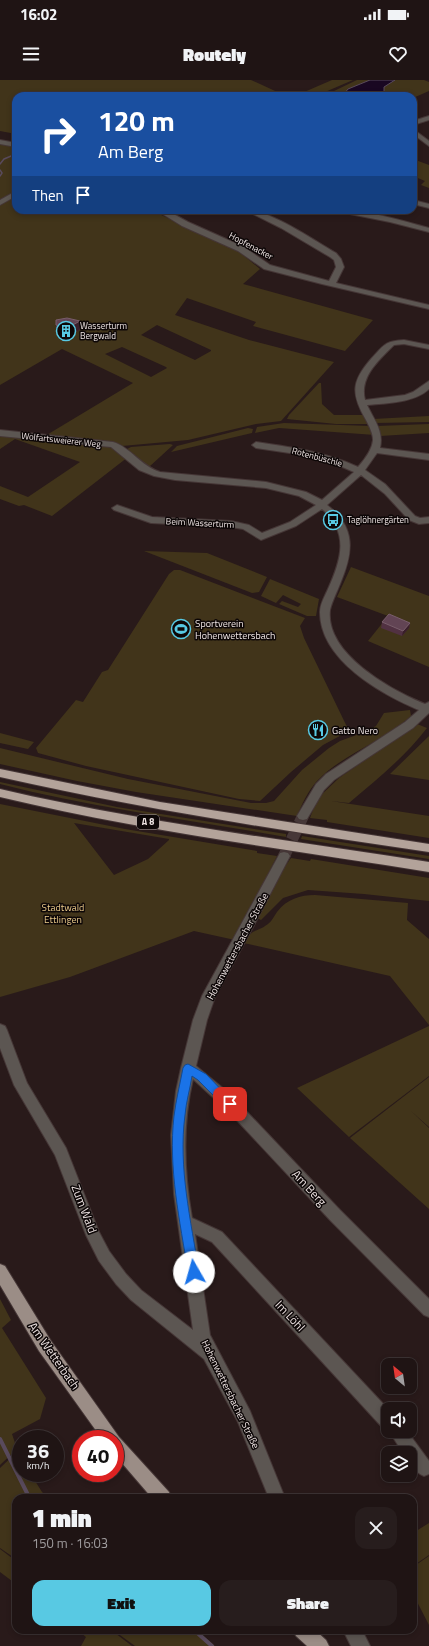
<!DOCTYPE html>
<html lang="en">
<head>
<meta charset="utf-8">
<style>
	:root { --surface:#1f1414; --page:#271d1d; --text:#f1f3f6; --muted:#a19ea0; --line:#3c3334; --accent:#58c9e3 }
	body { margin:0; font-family:"Titillium Web",sans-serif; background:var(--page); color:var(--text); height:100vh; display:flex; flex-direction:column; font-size:15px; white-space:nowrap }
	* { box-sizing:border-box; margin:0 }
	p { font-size:13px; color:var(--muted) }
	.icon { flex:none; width:22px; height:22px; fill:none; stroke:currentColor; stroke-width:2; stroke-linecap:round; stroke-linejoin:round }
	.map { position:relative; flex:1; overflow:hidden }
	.panel { position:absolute; left:12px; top:1414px; width:405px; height:140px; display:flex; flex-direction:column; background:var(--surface); border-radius:12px; box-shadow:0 2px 6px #0003,0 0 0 1px var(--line) }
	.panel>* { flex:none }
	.top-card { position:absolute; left:12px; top:12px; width:405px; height:122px; border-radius:12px; box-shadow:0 2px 6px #0003,0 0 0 1px var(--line); background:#1a4fa0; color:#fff; overflow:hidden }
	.needle { width:26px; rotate:331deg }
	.controls { position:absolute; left:381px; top:1278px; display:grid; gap:8px }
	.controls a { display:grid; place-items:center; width:36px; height:36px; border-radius:8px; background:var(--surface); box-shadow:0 2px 6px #0003,0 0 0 1px var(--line); font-size:20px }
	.speed { position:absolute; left:12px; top:1350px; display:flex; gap:8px; font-size:20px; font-weight:700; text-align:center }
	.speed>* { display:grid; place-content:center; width:52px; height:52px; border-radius:50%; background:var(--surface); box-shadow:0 2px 6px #0003,0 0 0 1px var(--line); line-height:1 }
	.speed small { font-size:10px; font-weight:400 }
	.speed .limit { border:6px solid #d22; background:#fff; color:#111 }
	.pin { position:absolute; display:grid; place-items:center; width:34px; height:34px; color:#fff; margin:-17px; border-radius:8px; box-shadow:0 2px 6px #0006 }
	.me { position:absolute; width:44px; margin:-22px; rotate:353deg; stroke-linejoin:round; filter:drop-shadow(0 0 3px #0008) }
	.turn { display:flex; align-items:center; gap:14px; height:84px; padding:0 20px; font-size:18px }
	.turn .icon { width:52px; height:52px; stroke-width:2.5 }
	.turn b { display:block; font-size:28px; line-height:34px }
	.then { display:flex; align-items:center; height:38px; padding:0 20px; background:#0003; gap:8px; font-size:15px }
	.round { display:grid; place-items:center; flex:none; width:42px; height:42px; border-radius:12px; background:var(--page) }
	.headline { display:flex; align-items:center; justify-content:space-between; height:68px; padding:0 20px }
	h1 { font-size:24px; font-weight:800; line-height:30px }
	.primary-button { display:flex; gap:8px; margin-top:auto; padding:8px 20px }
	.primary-button a { flex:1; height:46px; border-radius:12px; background:var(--accent); color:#111; font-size:16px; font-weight:800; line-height:46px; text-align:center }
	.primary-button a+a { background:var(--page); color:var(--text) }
	.status { display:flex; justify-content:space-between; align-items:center; height:28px; padding:0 20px; background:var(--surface); direction:ltr }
	.status svg { height:11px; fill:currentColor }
	header { display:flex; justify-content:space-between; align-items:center; height:52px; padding:0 20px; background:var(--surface); font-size:18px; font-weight:800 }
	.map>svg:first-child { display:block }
	.green { fill:#41341a; fill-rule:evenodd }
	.water { fill:#190722; stroke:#594a5c }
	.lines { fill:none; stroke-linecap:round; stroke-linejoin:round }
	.stream-far1 { stroke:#594a5c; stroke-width:1.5 }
	.stream { stroke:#594a5c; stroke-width:4 }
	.minor-tunnel { stroke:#473838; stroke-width:12; stroke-dasharray:12 6; stroke-linecap:butt }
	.minor-casing { stroke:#453636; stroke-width:2 }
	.major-casing { stroke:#453636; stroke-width:2 }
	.highway-casing { stroke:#453636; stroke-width:2 }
	.minor { fill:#5c5652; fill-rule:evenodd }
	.major { fill:#9b8d86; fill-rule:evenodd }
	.highway { fill:#b3a39a; fill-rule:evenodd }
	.wall { fill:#513142 }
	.shaded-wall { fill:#3a1f2b }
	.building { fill:#624454; stroke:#785d6a }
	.route { fill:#1a73e8; stroke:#114b97 }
	.labels { text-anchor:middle; stroke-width:3; stroke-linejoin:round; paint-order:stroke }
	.far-street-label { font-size:9px; fill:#efe5e4; stroke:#0d0707 }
	.far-poi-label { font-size:9px; fill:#efe5e4; stroke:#0d0707; text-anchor:start }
	.shield { fill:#0d0707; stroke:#aba2a2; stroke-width:1 }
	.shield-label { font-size:9px; font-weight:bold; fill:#efe5e4 }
	.poi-label { font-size:10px; fill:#efe5e4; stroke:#0d0707; text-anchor:start }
	.park-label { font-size:10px; fill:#e9c98a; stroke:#0d0707 }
	.street-label { font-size:10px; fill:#efe5e4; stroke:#0d0707 }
	.near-street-label { font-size:12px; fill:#efe5e4; stroke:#0d0707 }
</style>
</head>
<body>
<div class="status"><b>16:02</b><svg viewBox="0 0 49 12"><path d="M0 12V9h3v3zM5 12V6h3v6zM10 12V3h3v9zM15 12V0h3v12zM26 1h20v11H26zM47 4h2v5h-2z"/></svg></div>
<header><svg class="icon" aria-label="menu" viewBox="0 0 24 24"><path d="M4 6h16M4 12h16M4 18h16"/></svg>Routely<svg class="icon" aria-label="heart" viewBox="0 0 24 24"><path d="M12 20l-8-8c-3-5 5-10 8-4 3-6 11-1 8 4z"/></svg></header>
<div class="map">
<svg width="429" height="1566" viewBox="0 0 429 1566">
	<rect width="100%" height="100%" fill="#291a1a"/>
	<path class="green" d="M 0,0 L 251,0 L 286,16 L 16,16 L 16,54 L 0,51 Z
		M 332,0 L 353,0 L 318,15 L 295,16 Z
		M 357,0 L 424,0 L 429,2 L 429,11 L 413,18 L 413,16 L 323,16 L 326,14 L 330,16 L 338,13 L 334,11 Z
		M 16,60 L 16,130 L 154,130 L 157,133 L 237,170 L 260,189 L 243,204 L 373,240 L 345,271 L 253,246 L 256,242 L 187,218 L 175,235 L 249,260 L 334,282 L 281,341 L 256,344 L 188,360 L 122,366 L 45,356 L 133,303 L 62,269 L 0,305 L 0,64 L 8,66 ZM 157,245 L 211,270 L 211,271 L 195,280 L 141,255 ZM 122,267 L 166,287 L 167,288 L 151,297 L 105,274 Z
		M 413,79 L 429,85 L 429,108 L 421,105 L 425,101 L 413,96 Z
		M 319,303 L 321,303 L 322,324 L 334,335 L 365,335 L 370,344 L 336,344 L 287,339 L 289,335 Z
		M 429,336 L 429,342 L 375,343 L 373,339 Z
		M 284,343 L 370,346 L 375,355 L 279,348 L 255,353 L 257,347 Z
		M 429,344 L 429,353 L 380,356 L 377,346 Z
		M 248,348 L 253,349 L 252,353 L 171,372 L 177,366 Z
		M 0,354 L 108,367 L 116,369 L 128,377 L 52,436 L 24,425 L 19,426 L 0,419 L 0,406 L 28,417 L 80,382 L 15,359 L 0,369 Z
		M 170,364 L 173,365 L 149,387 L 127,369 L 131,367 Z
		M 144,471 L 207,473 L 267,497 L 259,512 L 252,513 Z
		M 351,487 L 429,516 L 429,587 L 368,561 L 388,536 L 337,517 Z
		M 174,490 L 180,490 L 305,538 L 300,546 L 304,558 L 349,651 L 323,665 L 291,692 L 260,721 L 239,719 L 86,686 L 38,673 L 36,668 L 76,620 L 83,622 L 102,592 L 108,590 L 169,494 Z
		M 270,499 L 319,519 L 316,536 L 307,536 L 279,524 L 282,521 L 298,527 L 301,524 L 283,515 L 276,523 L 261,516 Z
		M 410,630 L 411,636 C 383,662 344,673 317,701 C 308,711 302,724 297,736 L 136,712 L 77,701 L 0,684 L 0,668 L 128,699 L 251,723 L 266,723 L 274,721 L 302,690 L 329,668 L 340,661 L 362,653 L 376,646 L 384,633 Z
		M 417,644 L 427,648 C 405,677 377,699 349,723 L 331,721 L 429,736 L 429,758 L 327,742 L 327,740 L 310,738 L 317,719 L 339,698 Z
		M 0,653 L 34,662 L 28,669 L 0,663 Z
		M 429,656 L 429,700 L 390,694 Z
		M 0,702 L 117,727 L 286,754 L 286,757 C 190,740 94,728 0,704 Z
		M 0,724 L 125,749 L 257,771 L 257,773 L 277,776 L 235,860 L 194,851 L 70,897 L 0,917 ZM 74,743 L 169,759 L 169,760 L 148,779 L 114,795 Z
		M 302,756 L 429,776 L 429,779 L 301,759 Z
		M 291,778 L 310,781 L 311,779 L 429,798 L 429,821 L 364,814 L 308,810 L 283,818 L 261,840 L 259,839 L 257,837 L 279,795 Z
		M 315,815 L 408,823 L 407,840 L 429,859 L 429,945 L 390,896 L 244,863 C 252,848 256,853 268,844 C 272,841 274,836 277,832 C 287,819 300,815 315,815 Z
		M 429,946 L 429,996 L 349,1057 L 297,1008 Z
		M 429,997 L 429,1047 L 411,1031 L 429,1048 L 429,1129 L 350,1058 Z
		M 0,1219 L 11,1240 L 2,1248 L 46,1318 L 40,1339 L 12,1354 L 17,1369 L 0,1385 Z
		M 18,1371 L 21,1377 L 21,1393 L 30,1393 L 42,1412 L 48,1418 L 16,1418 L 16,1479 L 0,1468 L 0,1388 Z
		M 429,1443 L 429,1475 L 413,1486 L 413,1453 Z
		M 0,1469 L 16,1481 L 16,1504 L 0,1492 Z
		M 429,1476 L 429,1545 L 413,1514 L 413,1487 Z
		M 77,1550 L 111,1550 L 132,1566 L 81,1566 L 86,1557 Z
		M 113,1550 L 197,1550 L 215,1566 L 135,1566 Z"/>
	<path class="water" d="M 370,0 L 395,0 L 384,7 L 384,13 L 374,16 L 344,14 L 348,9 Z"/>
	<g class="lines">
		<path class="stream-far1" d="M 0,84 L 4,79 L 16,74
			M 0,90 L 2,93 L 0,96"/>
		<path class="stream" d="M 0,1359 L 28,1415 L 32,1418
			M 194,1550 L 212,1566"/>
		<path class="minor-tunnel" d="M 284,776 L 303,736"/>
		<defs>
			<path id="minor" d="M 429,36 L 429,40 L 413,45 L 413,41 Z
				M 413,49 L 429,61 L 429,66 L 413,54 Z
				M 0,60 L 16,63 L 16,67 L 0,64 Z
				M 16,111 L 16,116 L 0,125 L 0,120 Z
				M 413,120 L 429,124 L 429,128 L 413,124 Z
				M 245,130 C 271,130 313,160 336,173 L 341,179 L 344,187 L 336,203 L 429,225 L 429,229 L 322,204 L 264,189 L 238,171 L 182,146 L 161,133 L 165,131 L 168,131 L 188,142 L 244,167 L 270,185 L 329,201 L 336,187 L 334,180 L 330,177 L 281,148 Z
				M 336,130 C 368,130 399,140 429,148 L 429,152 L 390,142 L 340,132 Z
				M 404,260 L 429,265 L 429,269 L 404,264 L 394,265 C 379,280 359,297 365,320 L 405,315 L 413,312 L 429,301 L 429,309 C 414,323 387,323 367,325 C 374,340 384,351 380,368 L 429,374 L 429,380 L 377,373 L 365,390 L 385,404 L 415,436 L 420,438 L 429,437 L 429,443 L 419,444 L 409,440 L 385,414 L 361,395 L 327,425 C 357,448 353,473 340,504 C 337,512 332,521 330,530 C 325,574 391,610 425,624 L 429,622 L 429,633 L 413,648 L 334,700 L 324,710 L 307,739 L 303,740 L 299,739 L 297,736 L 316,704 L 326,694 L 405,642 L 419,630 C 381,614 320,580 320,532 C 320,524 325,516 328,509 C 341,480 350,453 322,429 L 296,446 L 261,460 L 243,449 L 231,447 L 151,443 L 114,430 L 112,428 L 117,425 L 152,437 L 231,441 L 249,445 L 262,453 L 290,442 L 316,425 L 299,416 L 266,408 L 175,400 L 154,396 L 139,390 L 111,367 L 0,356 L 0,350 L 113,362 C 130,367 141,386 160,392 L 266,402 L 306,412 L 322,420 L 354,392 L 333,383 L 310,376 L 256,368 L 252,365 L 256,362 C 291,367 326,372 358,387 C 365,379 372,370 373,360 C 373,353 369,346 366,340 C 351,314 351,302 371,279 C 384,265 385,261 404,260 Z
				M 284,772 L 288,773 L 290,776 L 253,847 L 215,917 L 207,940 L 196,986 L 230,1014 L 340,1130 L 429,1219 L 429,1237 L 424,1235 L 330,1140 L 231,1034 L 193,999 C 182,1045 184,1092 192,1138 L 222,1152 L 388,1329 L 388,1349 L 382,1347 L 212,1162 L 195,1154 L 210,1255 L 250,1331 L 285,1418 L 269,1418 L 238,1342 L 204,1279 L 131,1220 L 116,1204 L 99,1181 L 86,1155 L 55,1075 L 14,1005 L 0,968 L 0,944 L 5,946 L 7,950 L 27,1003 L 66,1068 L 99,1152 L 109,1171 L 126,1194 L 141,1210 L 193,1250 L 174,1114 L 171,1055 L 176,1011 L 181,988 L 193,940 L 202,916 L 280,773 Z
				M 389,1351 L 407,1351 L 429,1381 L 429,1394 L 424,1396 C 414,1392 410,1384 410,1373 L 403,1373 Z
				M 343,1550 L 362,1550 L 370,1566 L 351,1566 Z"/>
			<path id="major" d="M 0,1184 L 5,1186 L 51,1261 L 119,1357 L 169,1412 L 171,1418 L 152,1418 L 115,1375 L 115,1359 L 102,1359 L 39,1271 L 0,1205 Z
				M 293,1550 L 315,1550 L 326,1560 L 329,1566 L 307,1566 L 296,1556 Z"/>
			<path id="highway" d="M 0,689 L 160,722 L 429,764 L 429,772 C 285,751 142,729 0,697 Z
				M 0,709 C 141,742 286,760 429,782 L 429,792 C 286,769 141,751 0,717 Z"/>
		</defs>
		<use href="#minor" class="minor-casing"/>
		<use href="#major" class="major-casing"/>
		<use href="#highway" class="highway-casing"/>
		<use href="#minor" class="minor"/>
		<use href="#major" class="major"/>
		<use href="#highway" class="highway"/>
	</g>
	<path class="wall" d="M 80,241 L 81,249 L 72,254 L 66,255 L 57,253 L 56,245 Z
		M 382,542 L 410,543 L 409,548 L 402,556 L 381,548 Z"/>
	<path class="shaded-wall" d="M 80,241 L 81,249 L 72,254 L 66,255 L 66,247 Z
		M 410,543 L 409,548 L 402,556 L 403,551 Z"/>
	<path class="building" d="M 67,238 L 80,241 L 71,246 L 66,247 L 56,245 L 56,240 Z
		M 389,534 L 410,543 L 403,551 L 382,542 Z"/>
	<path class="route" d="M 188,984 L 206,994 L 235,1024 L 233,1028 L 230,1029 L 226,1028 L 198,1000 L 192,996 C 190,1009 186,1022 185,1035 C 178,1087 191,1141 199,1192 L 198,1196 L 194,1197 L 190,1196 L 188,1192 C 180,1141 168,1088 174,1036 C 176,1020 180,1004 183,988 L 185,985 Z"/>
	<defs>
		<symbol id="building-ring" viewBox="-11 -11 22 22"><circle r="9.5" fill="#0d0707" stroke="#58c9e3" stroke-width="1.5"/><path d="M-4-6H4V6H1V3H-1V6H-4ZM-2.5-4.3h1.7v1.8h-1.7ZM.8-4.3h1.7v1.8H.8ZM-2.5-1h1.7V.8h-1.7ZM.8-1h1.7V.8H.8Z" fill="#58c9e3"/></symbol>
		<symbol id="bus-ring" viewBox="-11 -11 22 22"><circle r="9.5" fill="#0d0707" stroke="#58c9e3" stroke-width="1.5"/><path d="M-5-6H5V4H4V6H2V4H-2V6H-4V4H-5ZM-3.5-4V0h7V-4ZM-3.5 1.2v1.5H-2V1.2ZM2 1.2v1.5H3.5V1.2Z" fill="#58c9e3"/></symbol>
		<symbol id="stadium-ring" viewBox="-11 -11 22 22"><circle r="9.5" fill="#0d0707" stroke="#58c9e3" stroke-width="1.5"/><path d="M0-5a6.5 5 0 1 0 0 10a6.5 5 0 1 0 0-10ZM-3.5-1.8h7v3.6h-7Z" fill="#58c9e3"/></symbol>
		<symbol id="restaurant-ring" viewBox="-11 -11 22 22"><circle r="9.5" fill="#0d0707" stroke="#58c9e3" stroke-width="1.5"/><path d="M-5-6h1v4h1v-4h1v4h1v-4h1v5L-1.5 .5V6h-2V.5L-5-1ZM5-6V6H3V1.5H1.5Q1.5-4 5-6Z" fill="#58c9e3"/></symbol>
	</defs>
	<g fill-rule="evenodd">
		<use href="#building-ring" x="55" y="240" width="22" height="22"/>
		<use href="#bus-ring" x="322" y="429" width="22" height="22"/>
		<use href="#stadium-ring" x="170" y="538" width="22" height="22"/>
		<use href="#restaurant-ring" x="307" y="639" width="22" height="22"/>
	</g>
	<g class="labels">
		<g class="far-street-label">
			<text transform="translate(251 166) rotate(28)" y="3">Hopfenacker</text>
			<text transform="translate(61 360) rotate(6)" y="3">Wolfartsweierer Weg</text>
			<text transform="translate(317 377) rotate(15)" y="3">Rotenbüschle</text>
			<text transform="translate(200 443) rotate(3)" y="3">Beim Wasserturm</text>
		</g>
		<g class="far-poi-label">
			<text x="80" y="249">Wasserturm<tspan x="80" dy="10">Bergwald</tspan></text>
			<text x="347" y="443">Taglöhnergärten</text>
		</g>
		<rect class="shield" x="137" y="735" width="22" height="14" rx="3"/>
		<g class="shield-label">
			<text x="148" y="745">A 8</text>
		</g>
		<g class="poi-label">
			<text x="195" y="547">Sportverein<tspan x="195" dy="12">Hohenwettersbach</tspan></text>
			<text x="332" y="654">Gatto Nero</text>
		</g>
		<g class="park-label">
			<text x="63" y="831">Stadtwald<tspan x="63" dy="12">Ettlingen</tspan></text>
		</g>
		<g class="street-label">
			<text transform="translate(237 866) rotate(-62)" y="4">Hohenwettersbacher Straße</text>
			<text transform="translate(231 1314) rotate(64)" y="4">Hohenwettersbacher Straße</text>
		</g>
		<g class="near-street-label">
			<text transform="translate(309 1108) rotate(47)" y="4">Am Berg</text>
			<text transform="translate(84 1129) rotate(69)" y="4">Zum Wald</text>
			<text transform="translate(290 1236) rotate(47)" y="4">Im Löhl</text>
			<text transform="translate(54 1276) rotate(55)" y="4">Am Wetterbach</text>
		</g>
	</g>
</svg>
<div class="controls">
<a><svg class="needle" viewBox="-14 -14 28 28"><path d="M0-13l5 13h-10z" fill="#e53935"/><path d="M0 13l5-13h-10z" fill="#a19ea0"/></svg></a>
<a><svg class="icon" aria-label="sound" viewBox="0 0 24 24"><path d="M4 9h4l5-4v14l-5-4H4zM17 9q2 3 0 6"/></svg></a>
<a><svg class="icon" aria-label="layers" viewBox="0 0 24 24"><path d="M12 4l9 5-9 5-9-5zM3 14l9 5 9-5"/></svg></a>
</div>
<div class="speed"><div>36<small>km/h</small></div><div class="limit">40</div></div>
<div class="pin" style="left:230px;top:1024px;background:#d93025"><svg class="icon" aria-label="arrive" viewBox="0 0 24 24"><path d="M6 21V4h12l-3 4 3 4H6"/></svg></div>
<svg class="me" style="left:194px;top:1192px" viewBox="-20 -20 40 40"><circle r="19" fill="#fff"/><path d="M0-13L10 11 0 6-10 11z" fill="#1a73e8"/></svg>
<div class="top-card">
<div class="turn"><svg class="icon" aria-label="right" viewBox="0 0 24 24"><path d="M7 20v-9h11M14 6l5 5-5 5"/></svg><div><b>120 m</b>Am Berg</div></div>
<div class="then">Then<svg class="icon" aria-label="arrive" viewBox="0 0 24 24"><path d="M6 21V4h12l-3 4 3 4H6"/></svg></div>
</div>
<section class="panel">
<div class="headline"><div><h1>1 min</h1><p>150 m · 16:03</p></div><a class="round"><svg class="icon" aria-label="close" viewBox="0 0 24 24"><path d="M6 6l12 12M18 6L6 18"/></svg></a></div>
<div class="primary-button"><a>Exit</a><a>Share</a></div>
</section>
</div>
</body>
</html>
